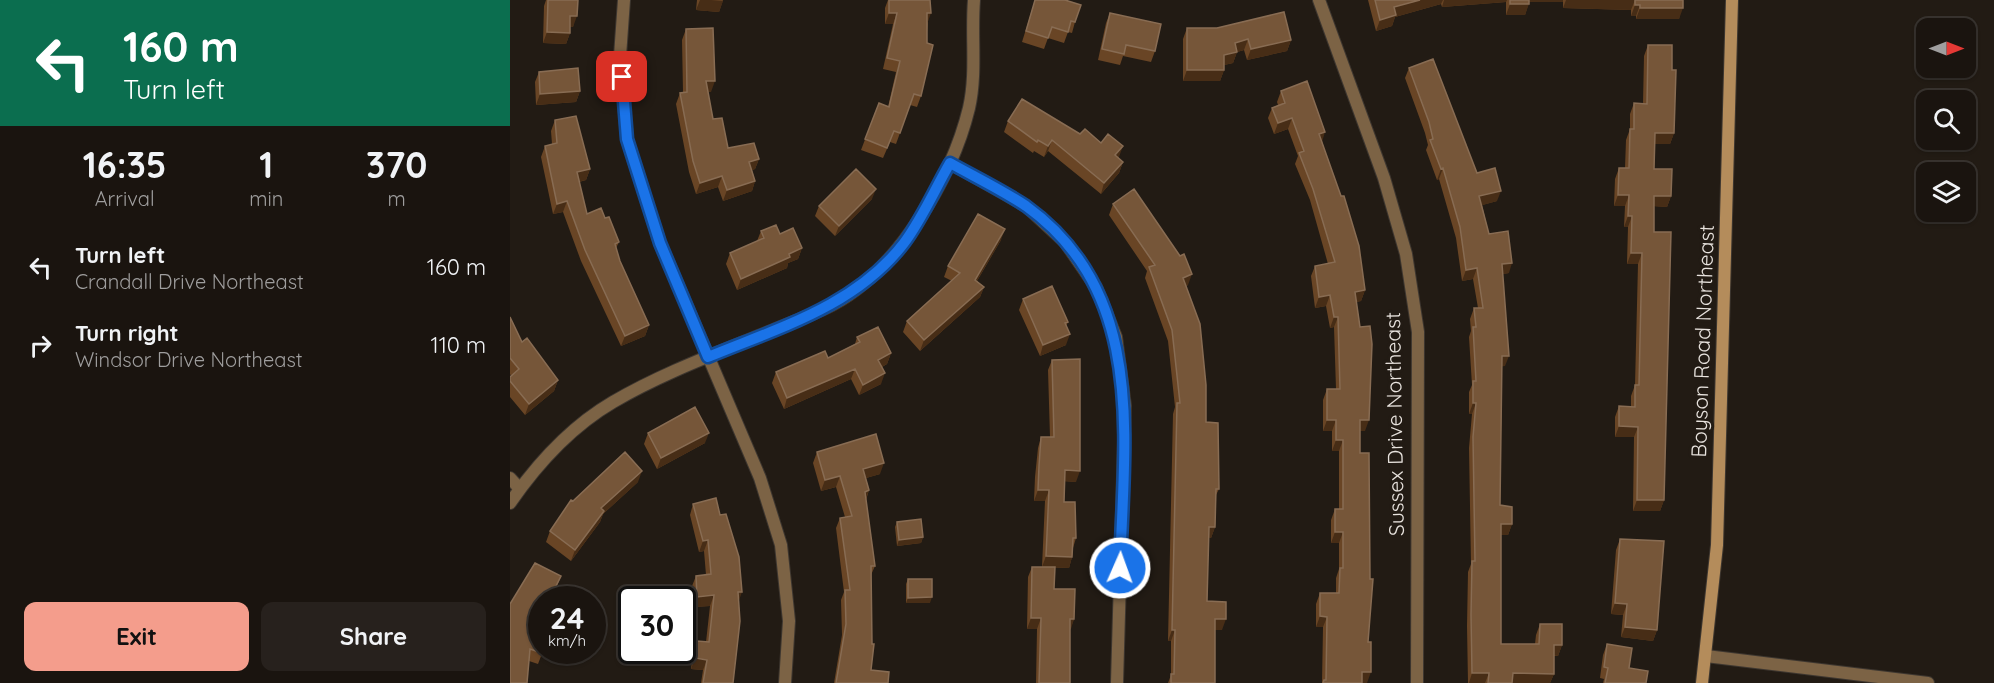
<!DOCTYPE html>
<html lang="en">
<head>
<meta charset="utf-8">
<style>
	:root { --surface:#1a140f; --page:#27211d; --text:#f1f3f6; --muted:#9f9e9e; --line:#38332f; --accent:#f49d8c }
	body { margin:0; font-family:Quicksand,sans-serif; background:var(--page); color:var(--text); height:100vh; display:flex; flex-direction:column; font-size:22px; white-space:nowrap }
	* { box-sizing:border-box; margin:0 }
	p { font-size:20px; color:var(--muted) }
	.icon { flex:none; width:33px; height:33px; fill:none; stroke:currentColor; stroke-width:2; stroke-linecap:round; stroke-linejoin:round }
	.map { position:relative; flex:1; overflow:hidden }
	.panel { display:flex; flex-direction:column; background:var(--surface); width:510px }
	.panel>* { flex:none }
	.banner { background:#0b6e4f; color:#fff; overflow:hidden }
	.needle { width:39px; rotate:90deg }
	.fabs { position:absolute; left:1406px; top:18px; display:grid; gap:12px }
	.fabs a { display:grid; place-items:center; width:60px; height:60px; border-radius:12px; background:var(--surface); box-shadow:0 2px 4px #0004,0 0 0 2px var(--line); font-size:30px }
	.speed { position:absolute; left:18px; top:586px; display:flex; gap:12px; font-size:30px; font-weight:700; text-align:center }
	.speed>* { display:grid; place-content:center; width:78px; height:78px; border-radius:50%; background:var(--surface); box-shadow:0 2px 4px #0004,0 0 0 2px var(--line); line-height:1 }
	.speed small { font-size:15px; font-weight:400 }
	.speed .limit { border:3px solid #111; border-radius:9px; background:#fff; color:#111 }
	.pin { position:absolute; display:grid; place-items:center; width:51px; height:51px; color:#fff; margin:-26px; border-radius:12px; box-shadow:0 3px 9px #0006 }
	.me { position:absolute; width:66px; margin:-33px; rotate:2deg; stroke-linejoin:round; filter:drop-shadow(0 0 4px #0008) }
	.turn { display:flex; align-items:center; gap:21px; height:126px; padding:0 24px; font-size:27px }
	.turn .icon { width:78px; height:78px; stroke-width:2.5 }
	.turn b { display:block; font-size:42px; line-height:51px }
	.eta { display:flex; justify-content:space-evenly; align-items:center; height:102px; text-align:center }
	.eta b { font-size:36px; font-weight:700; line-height:42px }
	.button { display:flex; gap:12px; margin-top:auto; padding:12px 24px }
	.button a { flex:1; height:69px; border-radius:12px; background:var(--accent); color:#111; font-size:24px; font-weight:700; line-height:69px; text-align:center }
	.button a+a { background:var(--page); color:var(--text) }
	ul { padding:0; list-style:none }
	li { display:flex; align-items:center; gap:18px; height:78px; padding:0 24px }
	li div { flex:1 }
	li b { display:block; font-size:22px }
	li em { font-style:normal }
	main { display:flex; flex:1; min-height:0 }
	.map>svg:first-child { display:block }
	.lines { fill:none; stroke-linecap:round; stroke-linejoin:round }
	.minor-casing { stroke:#3e3730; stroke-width:14 }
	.secondary-casing { stroke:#3e3730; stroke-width:14 }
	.minor { stroke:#7c6345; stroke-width:12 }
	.secondary { stroke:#b48c5b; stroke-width:12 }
	.wall { fill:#694525 }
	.shaded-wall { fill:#472d16 }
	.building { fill:#765639; stroke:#886c53; stroke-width:1.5 }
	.route-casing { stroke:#114b97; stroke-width:15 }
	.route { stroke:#1a73e8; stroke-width:10 }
	.labels { text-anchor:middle; stroke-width:6; stroke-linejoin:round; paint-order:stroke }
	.street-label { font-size:21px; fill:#e8e3de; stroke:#221b14 }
</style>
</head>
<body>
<main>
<section class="panel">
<div class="banner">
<div class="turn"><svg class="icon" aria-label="left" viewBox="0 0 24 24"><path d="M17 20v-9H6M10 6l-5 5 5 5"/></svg><div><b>160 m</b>Turn left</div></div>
</div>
<div class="eta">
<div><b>16:35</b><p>Arrival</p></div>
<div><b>1</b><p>min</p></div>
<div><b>370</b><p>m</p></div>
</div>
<ul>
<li><svg class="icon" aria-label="left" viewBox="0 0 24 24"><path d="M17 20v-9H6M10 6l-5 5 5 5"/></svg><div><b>Turn left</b><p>Crandall Drive Northeast</p></div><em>160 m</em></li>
<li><svg class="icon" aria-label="right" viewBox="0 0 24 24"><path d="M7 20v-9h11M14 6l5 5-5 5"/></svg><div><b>Turn right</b><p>Windsor Drive Northeast</p></div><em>110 m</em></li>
</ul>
<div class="button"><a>Exit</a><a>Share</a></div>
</section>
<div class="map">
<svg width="1484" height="683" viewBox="0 0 1484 683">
	<rect width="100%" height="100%" fill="#221b14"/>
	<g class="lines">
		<defs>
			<path id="minor" d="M 114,0 L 110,56 L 117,139 L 150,243 L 250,478 L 271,545 L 279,621 L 275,683
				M 809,0 L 874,178 L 896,254 L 908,332 L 907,683
				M 440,163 L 516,206 L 555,242 L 586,287 L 606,337 L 615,406 L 607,683
				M 0,478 L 10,489
				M 0,503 C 27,464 62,426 103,402 C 149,375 202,355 251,335 C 275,325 300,316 322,305 C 387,271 442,178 459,108 C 467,73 461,36 464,0
				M 1196,656 L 1418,683"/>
			<path id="secondary" d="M 1192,683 L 1207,545 L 1222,0"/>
		</defs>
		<use href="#minor" class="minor-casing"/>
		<use href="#secondary" class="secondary-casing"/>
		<use href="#minor" class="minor"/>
		<use href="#secondary" class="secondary"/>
	</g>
	<path class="wall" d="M 36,0 L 68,0 L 63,27 L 60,27 L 60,33 L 56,44 L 33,43 L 34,6 Z
		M 187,0 L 213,0 L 209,12 L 186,10 Z
		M 378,0 L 420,0 L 411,96 L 407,107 L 400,105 L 386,144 L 380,142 L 373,158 L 351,150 L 369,103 L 378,107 L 386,72 L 373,69 L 383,24 L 375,24 L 375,8 Z
		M 525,0 L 555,0 L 565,22 L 562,33 L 558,32 L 554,43 L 538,38 L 534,49 L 512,42 Z
		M 858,0 L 1173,0 L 1169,19 L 1126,19 L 1126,16 L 1121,16 L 1121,10 L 1053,8 L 1053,2 L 1019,2 L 1015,15 L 996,15 L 996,2 L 932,7 L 931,4 L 885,17 L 882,26 L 866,31 Z
		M 600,13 L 645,51 L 641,62 L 613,56 L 610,65 L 588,60 L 596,23 Z
		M 677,28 L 781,40 L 777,51 L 737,60 L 734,50 L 727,52 L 723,63 L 714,65 L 714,70 L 710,81 L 673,81 L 673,39 Z
		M 176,29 L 201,92 L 198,92 L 203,119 L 218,148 L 249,159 L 245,169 L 242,170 L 245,181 L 242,191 L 213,201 L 208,187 L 186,194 L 179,172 L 166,104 L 170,93 L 173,92 L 172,40 Z
		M 1138,45 L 1162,70 L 1164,133 L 1160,144 L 1145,144 L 1144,169 L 1161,196 L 1157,207 L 1144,206 L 1144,232 L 1154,500 L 1150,511 L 1123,511 L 1124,437 L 1105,437 L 1105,417 L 1109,406 L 1121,407 L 1121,396 L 1125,385 L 1128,264 L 1117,264 L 1118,227 L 1114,227 L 1115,206 L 1104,206 L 1105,179 L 1109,168 L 1115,168 L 1116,140 L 1120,129 L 1120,114 L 1124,103 L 1133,104 L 1134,56 Z
		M 899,68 L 967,173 L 987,201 L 972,205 L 979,234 L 999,273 L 992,274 L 995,366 L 992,366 L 990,505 L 1002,524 L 998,535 L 991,535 L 991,644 L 1025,644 L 1026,635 L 1030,624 L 1052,645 L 1048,656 L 1044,656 L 1044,674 L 1040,683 L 958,683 L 957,626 L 958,572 L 961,564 L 959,448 L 962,414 L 959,414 L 959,392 L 962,385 L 959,337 L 961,331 L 960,319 L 964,308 L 968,308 L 963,279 L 952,281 L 946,238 L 929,179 L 927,180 L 916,150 L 918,145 L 915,133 L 895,78 Z
		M 29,72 L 70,91 L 66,102 L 26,105 L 25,82 Z
		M 771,91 L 812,141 L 855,290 L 851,301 L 846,302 L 855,431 L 850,431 L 850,453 L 858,642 L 857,683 L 812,683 L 813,627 L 806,627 L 806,604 L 810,593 L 826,593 L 826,578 L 829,569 L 829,543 L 821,543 L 821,520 L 825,509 L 829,509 L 829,451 L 822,451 L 822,431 L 813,431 L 813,400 L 817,389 L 826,389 L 824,327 L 820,328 L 816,306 L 805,308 L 801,276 L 805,266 L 818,264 L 800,200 L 785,164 L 788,156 L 778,129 L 764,134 L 758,118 L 762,108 L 768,105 L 767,102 Z
		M 45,120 L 80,169 L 76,180 L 69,182 L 77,214 L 95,218 L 109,242 L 106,248 L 110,261 L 139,325 L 135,336 L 111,346 L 71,261 L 53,212 L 43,214 L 31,157 L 35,146 L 42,144 L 41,131 Z
		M 498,121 L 570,134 L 591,143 L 609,157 L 608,158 L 613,162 L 609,173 L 591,194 L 538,151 L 534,157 L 524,151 L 523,153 L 494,132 Z
		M 362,199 L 325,236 L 305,216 L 309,206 Z
		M 603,204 L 678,285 L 676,286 L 696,422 L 709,489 L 706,495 L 705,527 L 701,538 L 698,537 L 697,601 L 712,630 L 705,630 L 705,683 L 658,683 L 661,675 L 661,641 L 658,641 L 663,414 L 665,407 L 658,341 L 635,278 L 637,271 L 599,215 Z
		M 251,231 L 270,234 L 292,248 L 288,259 L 278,263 L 277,268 L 227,290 L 216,264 L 220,253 L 247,241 Z
		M 491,240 L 467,281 L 474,287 L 470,297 L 410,351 L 393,332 L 397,321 L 442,281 L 434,277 L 438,266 Z
		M 513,299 L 558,322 L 556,326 L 556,345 L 530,356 L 509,310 Z
		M 0,317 L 12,342 L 48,380 L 44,391 L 15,415 L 0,397 L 0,377 L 1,376 L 0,374 Z
		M 347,337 L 381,353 L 377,364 L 372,367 L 371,384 L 349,395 L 341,379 L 274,409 L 262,383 L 266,372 L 318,358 L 345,344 Z
		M 542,360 L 566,482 L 554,481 L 554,502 L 566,538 L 563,548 L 562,557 L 559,568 L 532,567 L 535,501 L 524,501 L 525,477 L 528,448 L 531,437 L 540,437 L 538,370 Z
		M 138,433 L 195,443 L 147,469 L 134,444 Z
		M 307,452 L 370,474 L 356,478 L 359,490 L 356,500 L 365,566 L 361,575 L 361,670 L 378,683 L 324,683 L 332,635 L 331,600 L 334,592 L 326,528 L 330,518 L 335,517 L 326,487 L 311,491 L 303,463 Z
		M 128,482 L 93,514 L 90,522 L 61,561 L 36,542 L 40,531 L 63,501 Z
		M 183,504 L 228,602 L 223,683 L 191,683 L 193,670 L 181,669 L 183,651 L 187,641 L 196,642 L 200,606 L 183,607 L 182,586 L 186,576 L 196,575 L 194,551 L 189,552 L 180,515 Z
		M 387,522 L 413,537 L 411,543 L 387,546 L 385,527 Z
		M 1110,539 L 1147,630 L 1143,641 L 1111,637 L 1113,615 L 1101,614 L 1106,550 Z
		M 25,563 L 51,576 L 41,600 L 32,600 L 32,651 L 33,651 L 28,664 L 19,661 L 17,683 L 0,683 L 0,604 Z
		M 522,567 L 544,589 L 564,619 L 560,629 L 560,683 L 526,683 L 527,629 L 517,629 L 518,577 Z
		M 398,579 L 420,603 L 396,603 L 396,584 Z
		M 1097,644 L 1119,668 L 1136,683 L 1093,683 L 1094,679 L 1090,678 L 1093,655 Z"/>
	<path class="shaded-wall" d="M 190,0 L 201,0 L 213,1 L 209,12 L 186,10 Z
		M 910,0 L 933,0 L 931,4 L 885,17 L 882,26 L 866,31 L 870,20 L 884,7 Z
		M 934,0 L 997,0 L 996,2 L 932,7 Z
		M 1016,0 L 1053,0 L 1053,2 L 1015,2 Z
		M 1056,0 L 1125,0 L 1121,10 L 1053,8 Z
		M 1000,4 L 1019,4 L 1015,15 L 996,15 Z
		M 1125,5 L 1130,5 L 1126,16 L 1121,16 Z
		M 1130,8 L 1173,8 L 1169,19 L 1126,19 Z
		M 379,13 L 387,13 L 383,24 L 375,24 Z
		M 417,13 L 421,13 L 417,24 Z
		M 60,16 L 67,16 L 63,27 L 56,27 Z
		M 37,32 L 60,33 L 56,44 L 33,43 Z
		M 738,39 L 734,50 L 724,53 L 727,52 L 723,63 L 710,66 L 714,55 L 725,43 Z
		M 781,40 L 777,51 L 737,60 L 741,49 Z
		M 677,70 L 714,70 L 710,81 L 673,81 Z
		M 196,81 L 205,81 L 201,92 L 192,92 Z
		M 70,91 L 66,102 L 26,105 L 30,94 Z
		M 782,118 L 778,129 L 764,134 L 768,123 Z
		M 815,132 L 812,142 L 809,134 Z
		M 1145,133 L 1164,133 L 1160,144 L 1141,144 Z
		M 542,140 L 538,151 L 534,157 L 538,146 Z
		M 613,146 L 609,157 L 601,166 L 605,155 Z
		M 249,159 L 245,169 L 235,173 L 239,162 Z
		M 613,162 L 609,173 L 591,194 L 594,183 Z
		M 933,168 L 929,179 L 927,180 L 931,169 Z
		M 80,169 L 76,180 L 63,183 L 67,172 Z
		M 212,176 L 208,187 L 186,194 L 190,183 Z
		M 245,181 L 242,191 L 213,201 L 217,190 Z
		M 366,189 L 362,199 L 325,236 L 329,226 Z
		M 991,191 L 987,201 L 966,207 L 969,196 Z
		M 1108,195 L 1119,195 L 1115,206 L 1104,206 Z
		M 1144,196 L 1161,196 L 1157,207 L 1140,206 Z
		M 57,201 L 53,212 L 43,214 L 47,204 Z
		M 1118,216 L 1122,216 L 1118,227 L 1114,227 Z
		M 495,229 L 491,240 L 461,291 L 465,280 Z
		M 292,248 L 288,259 L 278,263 L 277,268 L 227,290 L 231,279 L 279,254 Z
		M 1121,253 L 1132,253 L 1128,264 L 1117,264 Z
		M 1002,263 L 999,273 L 988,275 L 992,264 Z
		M 967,268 L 963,279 L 952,281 L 956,270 Z
		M 682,274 L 678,285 L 669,288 L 673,278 Z
		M 474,287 L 470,297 L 410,351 L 414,340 Z
		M 855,290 L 851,301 L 841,303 L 845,292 Z
		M 820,295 L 816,306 L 805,308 L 809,297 Z
		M 824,317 L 828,317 L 824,327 L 820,328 Z
		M 139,325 L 135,336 L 111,346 L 115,336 Z
		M 560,334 L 556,345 L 530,356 L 533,345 Z
		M 381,353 L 377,364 L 364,371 L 368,360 Z
		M 992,356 L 999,356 L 995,366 L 988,367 Z
		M 345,369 L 341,379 L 274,409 L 277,398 Z
		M 375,373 L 371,384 L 349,395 L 353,385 Z
		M 48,380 L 44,391 L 15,415 L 19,404 Z
		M 963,403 L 966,403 L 962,414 L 959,414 Z
		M 817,420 L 826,420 L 822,431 L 813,431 Z
		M 850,420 L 859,420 L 855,431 L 847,431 Z
		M 1109,426 L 1128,427 L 1124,437 L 1105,437 Z
		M 199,433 L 195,443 L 147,469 L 151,458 Z
		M 826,440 L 833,440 L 829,451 L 822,451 Z
		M 374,463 L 370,474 L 349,480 L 353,469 Z
		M 555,470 L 570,471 L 566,482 L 551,481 Z
		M 132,471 L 128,482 L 93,514 L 90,522 L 61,561 L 65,550 L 91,508 Z
		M 330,476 L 326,487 L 311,491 L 315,480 Z
		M 359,490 L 355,501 L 355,492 Z
		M 528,490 L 539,490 L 535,501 L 524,501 Z
		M 1127,500 L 1154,500 L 1150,511 L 1123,511 Z
		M 991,524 L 1002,524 L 998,535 L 987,535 Z
		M 699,527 L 705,527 L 701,538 L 695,537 Z
		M 825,532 L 833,532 L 829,543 L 821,543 Z
		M 413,537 L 411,543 L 387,546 L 389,540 Z
		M 198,540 L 194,551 L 189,552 L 193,541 Z
		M 536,556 L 562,557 L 559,568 L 532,567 Z
		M 51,576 L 41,600 L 39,600 Z
		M 228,592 L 232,592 L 228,603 Z
		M 204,595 L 200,606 L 183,607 L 187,597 Z
		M 422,597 L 420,603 L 396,603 L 398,598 Z
		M 1105,603 L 1117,604 L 1113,615 L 1101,614 Z
		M 810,616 L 817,617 L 813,627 L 806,627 Z
		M 521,618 L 531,618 L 527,629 L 517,629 Z
		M 560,619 L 564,619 L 561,629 L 556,629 Z
		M 705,619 L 716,619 L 712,630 L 701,630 Z
		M 1115,627 L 1147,630 L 1143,641 L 1111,637 Z
		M 662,630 L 665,630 L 661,641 L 658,641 Z
		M 1044,645 L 1052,645 L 1048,656 L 1040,655 Z
		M 185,658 L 197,660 L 193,670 L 181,669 Z
		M 852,672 L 861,672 L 857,683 L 848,683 Z
		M 962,673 L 979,673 L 975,683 L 959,683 Z
		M 1003,673 L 1044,674 L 1040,683 L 999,683 Z"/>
	<path class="building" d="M 38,0 L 68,0 L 67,16 L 60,16 L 60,33 L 37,32 Z
		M 379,0 L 420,0 L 421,13 L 417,13 L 417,43 L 423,45 L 411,96 L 404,94 L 390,133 L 384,131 L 377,148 L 355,139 L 369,103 L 379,107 L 390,61 L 377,58 L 387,13 L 379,13 Z
		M 525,0 L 555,0 L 571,5 L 565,22 L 561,21 L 558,32 L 542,27 L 538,38 L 516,31 Z
		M 865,0 L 910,0 L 884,7 L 886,15 L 870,20 Z
		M 1000,0 L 1019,0 L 1019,4 L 1000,4 Z
		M 1125,0 L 1173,0 L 1173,8 L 1130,8 L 1130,5 L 1125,5 Z
		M 774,12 L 781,40 L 741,49 L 738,39 L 725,43 L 727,52 L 714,55 L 714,70 L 677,70 L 677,28 L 707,28 Z
		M 600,13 L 651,24 L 645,51 L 616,45 L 614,54 L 592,49 Z
		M 203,28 L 205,81 L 196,81 L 203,119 L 212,118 L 218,148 L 244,143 L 249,159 L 239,162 L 245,181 L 217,190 L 212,176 L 190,183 L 183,161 L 170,93 L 177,92 L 176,29 Z
		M 1138,45 L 1162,45 L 1162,70 L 1166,70 L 1164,133 L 1145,133 L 1144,169 L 1162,169 L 1161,196 L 1144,196 L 1144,232 L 1161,232 L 1154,500 L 1127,500 L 1128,427 L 1109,426 L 1109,406 L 1125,407 L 1125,385 L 1129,385 L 1132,253 L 1121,253 L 1122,216 L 1118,216 L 1119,195 L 1108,195 L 1109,168 L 1119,168 L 1120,129 L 1124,129 L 1124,103 L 1137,104 Z
		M 923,59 L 967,173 L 985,168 L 991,191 L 969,196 L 979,234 L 998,231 L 1002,263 L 992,264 L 999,356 L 992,356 L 990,505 L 1002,507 L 1002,524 L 991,524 L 991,644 L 1029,644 L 1030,624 L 1052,624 L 1052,645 L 1044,645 L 1044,674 L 1003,673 L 1002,683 L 978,683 L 979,673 L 962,673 L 961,615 L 962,561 L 965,561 L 963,437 L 966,403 L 963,403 L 963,381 L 966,381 L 963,327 L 966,327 L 964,308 L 973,308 L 967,268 L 956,270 L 950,227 L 933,168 L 931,169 L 920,140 L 923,139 L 919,122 L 899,68 Z
		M 68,68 L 70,91 L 30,94 L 29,72 Z
		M 797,81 L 815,132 L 809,134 L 831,196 L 834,196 L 849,246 L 855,290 L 845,292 L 850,327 L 860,326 L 862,344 L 859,420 L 850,420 L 850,453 L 859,453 L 860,579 L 863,579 L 858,642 L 861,642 L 861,672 L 852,672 L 852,683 L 813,683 L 814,680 L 816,680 L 817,617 L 810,616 L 810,593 L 829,593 L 830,568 L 833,568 L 833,532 L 825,532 L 825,509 L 833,509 L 833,440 L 826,440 L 826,420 L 817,420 L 817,389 L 830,389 L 828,317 L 824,317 L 820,295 L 809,297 L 805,266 L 825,262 L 803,189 L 789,153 L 794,151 L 782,118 L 768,123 L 762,108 L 775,103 L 771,91 Z
		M 512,99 L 570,134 L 575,129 L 591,143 L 598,134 L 613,146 L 605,155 L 613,162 L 594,183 L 542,140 L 538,146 L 528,140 L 527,142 L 498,121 Z
		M 66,116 L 80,169 L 67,172 L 77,214 L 91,208 L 95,218 L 99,217 L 109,242 L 105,244 L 110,261 L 139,325 L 115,336 L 75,250 L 57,201 L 47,204 L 35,146 L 47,143 L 45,120 Z
		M 346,169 L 366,189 L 329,226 L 309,206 Z
		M 624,189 L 670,256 L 674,254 L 682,274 L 673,278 L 690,324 L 696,385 L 696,422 L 708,423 L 709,489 L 706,489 L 705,527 L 699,527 L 697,601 L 716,602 L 716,619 L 705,619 L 705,683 L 661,683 L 661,674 L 664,674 L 665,630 L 662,630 L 667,403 L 670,403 L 662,330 L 639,267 L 645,265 L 603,204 Z
		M 468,214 L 495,229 L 465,280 L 474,287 L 414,340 L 397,321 L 450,273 L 438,266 Z
		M 266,225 L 270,234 L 283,228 L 292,248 L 279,254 L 280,257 L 231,279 L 220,253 L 254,238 L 251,231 Z
		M 542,286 L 558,322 L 555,323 L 560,334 L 533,345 L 513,299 Z
		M 0,317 L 12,342 L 17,338 L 48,380 L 19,404 L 0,381 L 0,377 L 9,369 L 0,358 Z
		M 368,327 L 381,353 L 368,360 L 375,373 L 353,385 L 345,369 L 277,398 L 266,372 L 315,351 L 318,358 L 350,342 L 347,337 Z
		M 570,359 L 570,471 L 555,470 L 554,502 L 565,502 L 566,538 L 563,538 L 562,557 L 536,556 L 539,490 L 528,490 L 529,466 L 531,437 L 544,437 L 542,360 Z
		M 185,407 L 199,433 L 151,458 L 138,433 Z
		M 366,434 L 374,463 L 353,469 L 359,490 L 355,492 L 365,566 L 361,566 L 362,644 L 364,644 L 361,670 L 379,672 L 378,683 L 326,683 L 336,624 L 335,590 L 340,590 L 330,518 L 342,516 L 330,476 L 315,480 L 307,452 Z
		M 115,452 L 132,471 L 91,508 L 94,511 L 65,550 L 40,531 L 61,500 L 63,501 Z
		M 206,498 L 210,515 L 216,514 L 229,557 L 232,592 L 228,592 L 230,621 L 223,683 L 193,683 L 197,660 L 185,658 L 187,641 L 199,642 L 204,595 L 187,597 L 186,576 L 201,574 L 198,540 L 193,541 L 183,504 Z
		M 411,519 L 413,537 L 389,540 L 387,522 Z
		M 1110,539 L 1154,541 L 1147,630 L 1115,627 L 1117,604 L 1105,603 Z
		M 25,563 L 51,576 L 39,600 L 32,600 L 32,616 L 30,619 L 32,619 L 32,651 L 33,651 L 32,653 L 20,649 L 17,683 L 0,683 L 0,604 Z
		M 522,567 L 545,567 L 544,589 L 565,589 L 564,619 L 560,619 L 560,683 L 529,683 L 531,618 L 521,618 Z
		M 398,579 L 422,579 L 422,597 L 398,598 Z
		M 1097,644 L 1122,648 L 1119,668 L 1138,671 L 1136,683 L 1095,683 L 1098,668 L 1094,667 Z"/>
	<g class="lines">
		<defs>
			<path id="route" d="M 112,77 L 117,139 L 150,243 L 198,357 C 268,328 346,306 394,243 C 412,219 425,189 440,163 C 465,177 492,190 516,206 C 637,293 614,438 610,568"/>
		</defs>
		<use href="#route" class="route-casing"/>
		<use href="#route" class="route"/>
	</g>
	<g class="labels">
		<g class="street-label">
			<text transform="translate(1193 341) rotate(-88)" y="7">Boyson Road Northeast</text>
			<text transform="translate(885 424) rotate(-91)" y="7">Sussex Drive Northeast</text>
		</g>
	</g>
</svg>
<div class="fabs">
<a><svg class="needle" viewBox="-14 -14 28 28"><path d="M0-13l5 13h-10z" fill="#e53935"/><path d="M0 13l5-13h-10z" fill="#9f9e9e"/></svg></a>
<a><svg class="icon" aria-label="search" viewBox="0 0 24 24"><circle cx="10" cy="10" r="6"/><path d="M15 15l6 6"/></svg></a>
<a><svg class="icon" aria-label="layers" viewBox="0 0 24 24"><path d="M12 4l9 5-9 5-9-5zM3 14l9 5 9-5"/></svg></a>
</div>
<div class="speed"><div>24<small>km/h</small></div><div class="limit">30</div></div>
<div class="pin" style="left:112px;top:77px;background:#d93025"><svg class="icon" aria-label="arrive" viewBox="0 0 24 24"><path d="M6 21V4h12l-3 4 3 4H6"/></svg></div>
<svg class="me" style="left:610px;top:568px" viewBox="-20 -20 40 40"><circle r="17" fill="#1a73e8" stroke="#fff" stroke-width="3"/><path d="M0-11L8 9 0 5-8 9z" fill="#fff"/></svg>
</div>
</main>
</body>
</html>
